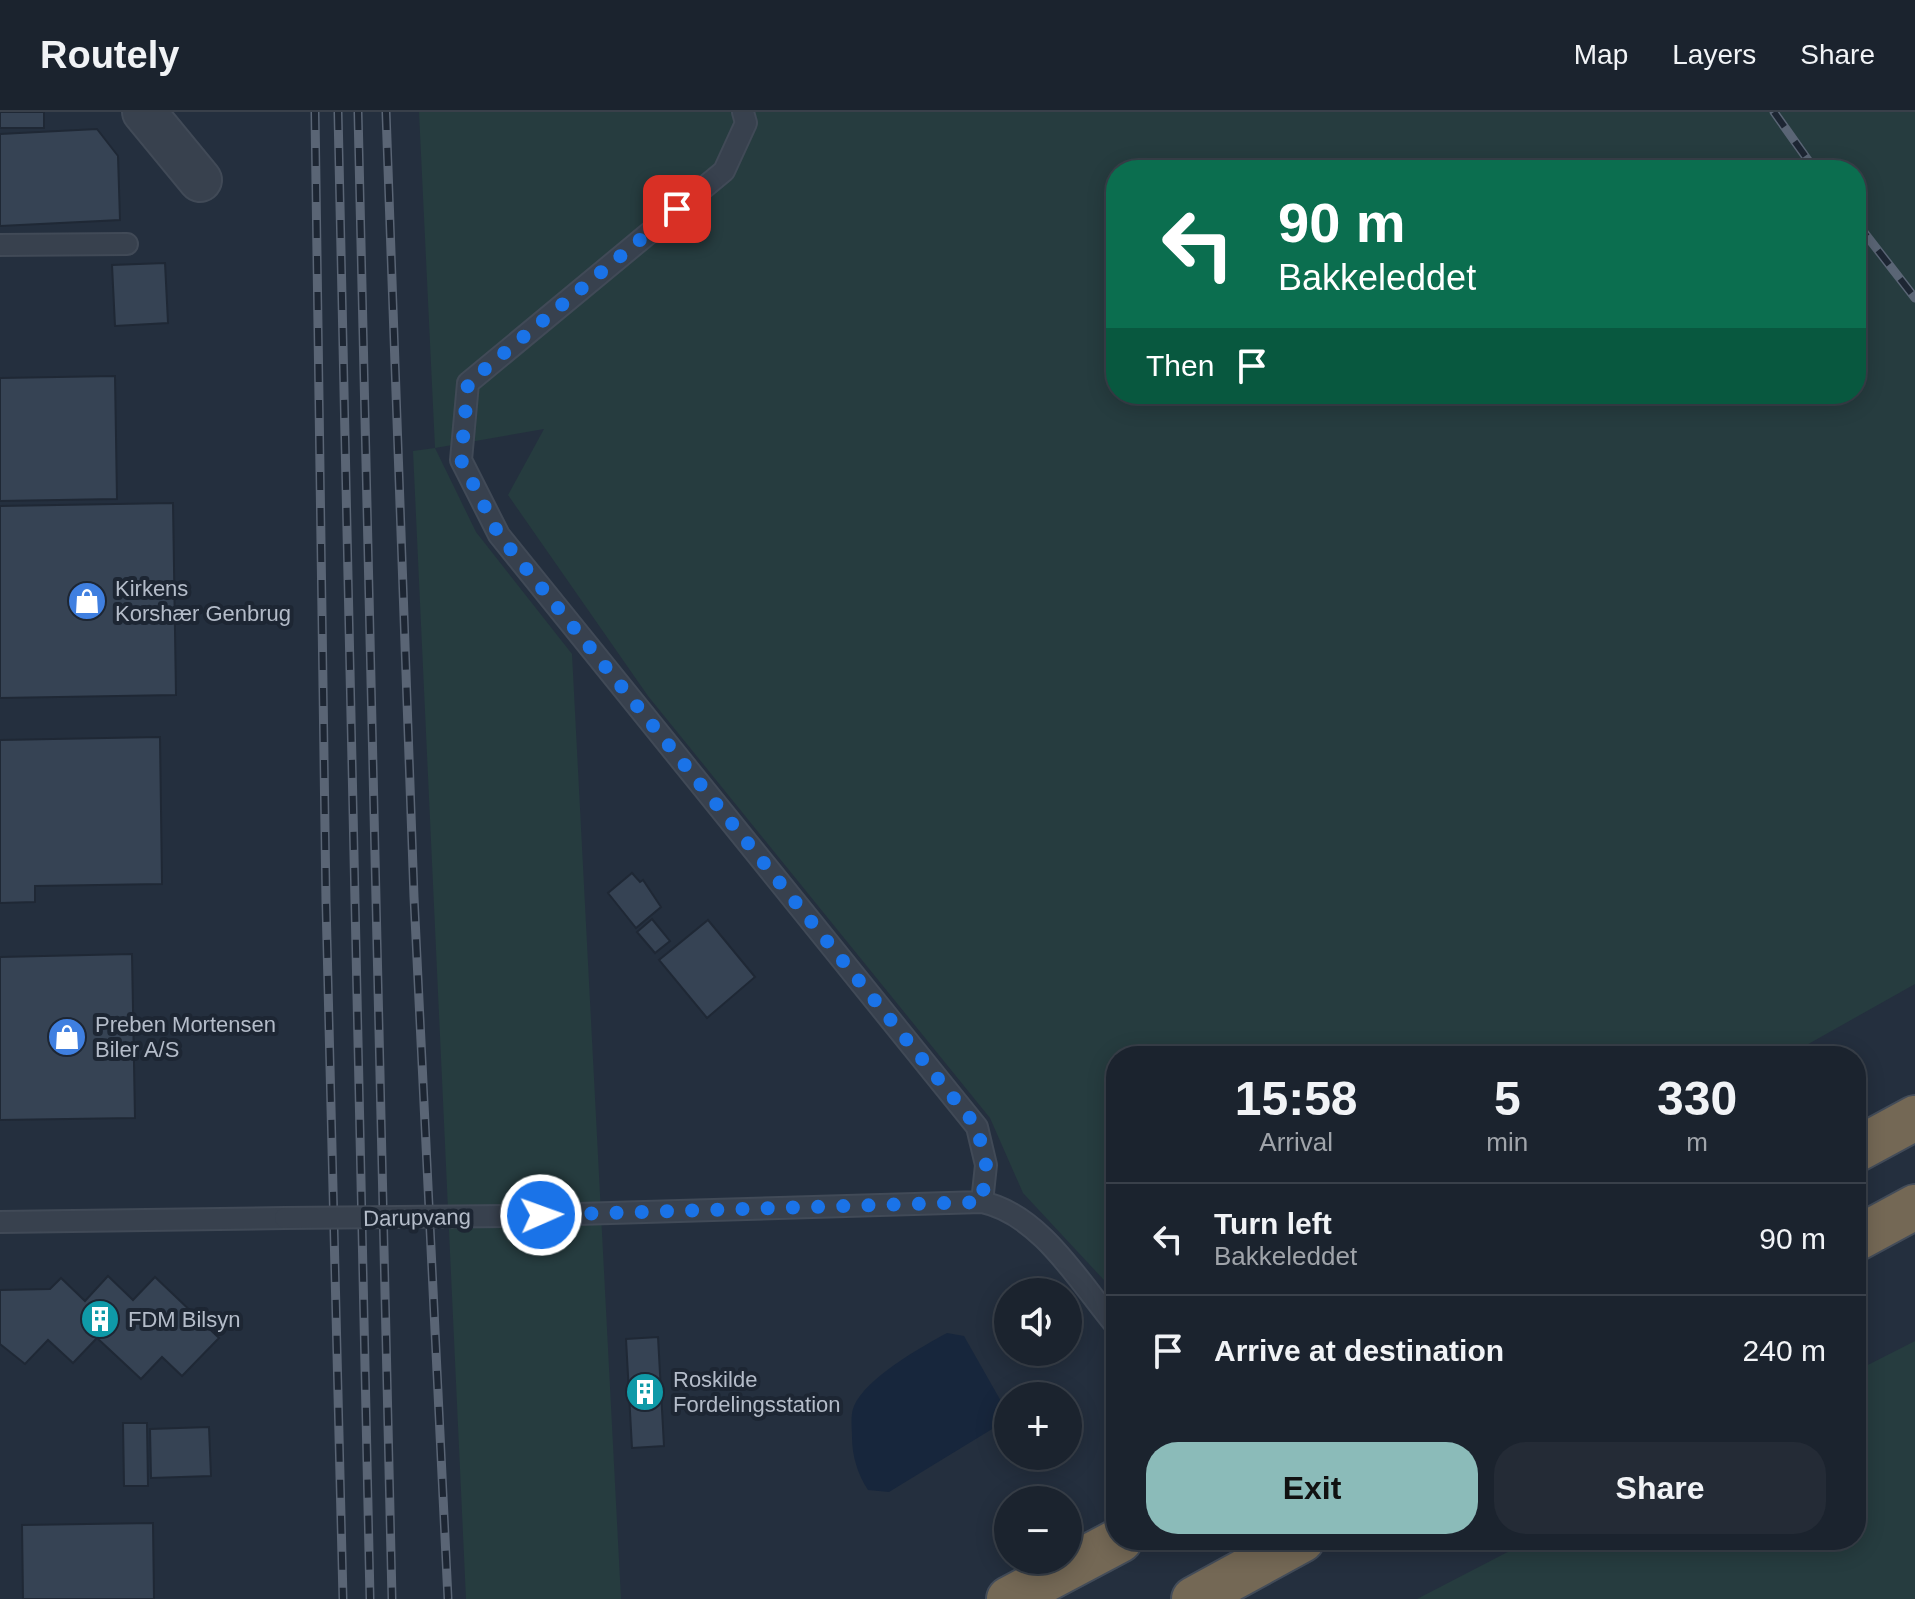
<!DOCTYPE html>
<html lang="en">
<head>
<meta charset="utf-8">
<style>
	:root { --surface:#1b232e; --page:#242b36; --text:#f1f3f6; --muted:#a0a4aa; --line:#39404a; --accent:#8bbbb9 }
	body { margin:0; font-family:Arial,sans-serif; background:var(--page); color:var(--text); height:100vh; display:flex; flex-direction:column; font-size:30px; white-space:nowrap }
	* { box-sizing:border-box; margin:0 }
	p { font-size:26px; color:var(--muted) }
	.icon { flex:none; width:44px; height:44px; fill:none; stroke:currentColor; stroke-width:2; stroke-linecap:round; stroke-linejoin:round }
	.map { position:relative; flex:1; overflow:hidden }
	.drawer { position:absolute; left:1106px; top:934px; width:760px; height:504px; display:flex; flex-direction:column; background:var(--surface); border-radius:32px; box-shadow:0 4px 20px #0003,0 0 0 2px var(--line) }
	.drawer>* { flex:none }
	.guide { position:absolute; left:1106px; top:48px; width:760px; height:244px; border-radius:32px; box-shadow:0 4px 20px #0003,0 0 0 2px var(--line); background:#0b6e4f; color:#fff; overflow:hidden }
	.fabs { position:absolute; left:994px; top:1166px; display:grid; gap:16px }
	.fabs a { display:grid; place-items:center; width:88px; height:88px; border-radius:50%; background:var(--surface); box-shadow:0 4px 20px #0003,0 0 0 2px var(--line); font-size:40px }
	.pin { position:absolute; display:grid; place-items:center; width:68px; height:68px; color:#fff; margin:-34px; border-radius:16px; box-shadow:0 4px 12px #0006 }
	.me { position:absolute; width:88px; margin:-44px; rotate:88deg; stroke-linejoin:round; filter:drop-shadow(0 0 6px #0008) }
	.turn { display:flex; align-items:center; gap:28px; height:168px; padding:0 40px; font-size:36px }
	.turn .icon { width:104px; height:104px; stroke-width:2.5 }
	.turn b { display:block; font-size:56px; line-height:68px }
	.then { display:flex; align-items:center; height:76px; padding:0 40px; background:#0003; gap:16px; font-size:30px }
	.eta { display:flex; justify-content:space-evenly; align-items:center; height:136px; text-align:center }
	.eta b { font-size:48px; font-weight:800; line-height:56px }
	.primary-button { display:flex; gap:16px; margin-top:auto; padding:16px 40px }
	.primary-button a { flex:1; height:92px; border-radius:32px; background:var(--accent); color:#111; font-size:32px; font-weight:800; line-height:92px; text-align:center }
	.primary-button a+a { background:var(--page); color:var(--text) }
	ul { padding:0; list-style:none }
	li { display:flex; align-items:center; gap:24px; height:112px; padding:0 40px; border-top:2px solid var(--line) }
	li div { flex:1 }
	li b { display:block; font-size:30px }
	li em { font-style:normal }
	header { display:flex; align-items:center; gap:48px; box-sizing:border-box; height:112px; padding:0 40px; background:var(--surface); border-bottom:2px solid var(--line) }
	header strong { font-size:38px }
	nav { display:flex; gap:44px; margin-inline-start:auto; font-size:28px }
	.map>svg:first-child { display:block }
	.green { fill:#263c3f; fill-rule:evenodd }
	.water { fill:#17263c }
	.building { fill:#364354; stroke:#1f2835; stroke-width:2 }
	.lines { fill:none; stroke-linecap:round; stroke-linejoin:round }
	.lane-casing { stroke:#414a57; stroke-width:24 }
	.street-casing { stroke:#414a57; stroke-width:46 }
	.highway-casing { stroke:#434c59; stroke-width:48 }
	.lane { stroke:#38414e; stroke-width:20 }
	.street { stroke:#38414e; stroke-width:42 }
	.highway { stroke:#746855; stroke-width:44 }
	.rail-casing { stroke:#5a6575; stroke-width:9 }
	.rail { stroke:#1d2633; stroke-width:6; stroke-dasharray:18; stroke-linecap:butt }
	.lane-bridge-casing { stroke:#414a57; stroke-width:24; stroke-linecap:butt }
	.lane-bridge { stroke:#38414e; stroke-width:20 }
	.route { stroke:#1a73e8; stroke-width:14; stroke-dasharray:0 25.2 }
	.labels { text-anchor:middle; stroke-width:8; stroke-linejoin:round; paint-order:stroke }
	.poi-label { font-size:22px; fill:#b4bcc9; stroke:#1d2633; text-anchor:start }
	.street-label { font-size:22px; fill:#b4bcc9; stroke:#1d2633 }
</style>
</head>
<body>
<header>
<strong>Routely</strong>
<nav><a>Map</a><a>Layers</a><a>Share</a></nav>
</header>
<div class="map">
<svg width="1915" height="1487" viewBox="0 0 1915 1487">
	<rect width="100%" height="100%" fill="#242f3e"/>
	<path class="green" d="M 419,0 L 1915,0 L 1915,872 L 1787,944 L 1116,944 L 1116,1181 L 1023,1081 L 990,1006 L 648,584 L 508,383 L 544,317 L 435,336 L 476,420 L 572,542 L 621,1487 L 466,1487 L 413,339 L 435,336 ZM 1116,58 L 1856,58 L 1856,282 L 1116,282 Z
		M 1915,1229 L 1915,1487 L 1417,1487 L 1531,1428 L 1856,1428 L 1856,1259 Z"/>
	<path class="water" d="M 947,1221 L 964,1224 L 1006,1298 L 1002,1311 L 889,1380 L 868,1378 C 858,1363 852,1344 852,1325 C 852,1315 850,1303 854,1294 C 866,1266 921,1235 947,1221 Z"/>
	<path class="building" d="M 0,0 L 44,0 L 44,16 L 0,16 Z
		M 97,17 L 118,44 L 120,108 L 0,114 L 0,22 Z
		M 165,151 L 168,211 L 115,214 L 112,153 Z
		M 115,264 L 117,387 L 0,389 L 0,266 Z
		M 173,391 L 176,583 L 0,586 L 0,394 Z
		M 160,625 L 162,772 L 35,774 L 35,790 L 0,791 L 0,628 Z
		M 632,761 L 640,770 L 643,768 L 661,795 L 636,816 L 608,781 Z
		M 652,807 L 670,829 L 655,841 L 637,820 Z
		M 708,808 L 755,865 L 707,906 L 659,848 Z
		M 132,842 L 135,1006 L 0,1008 L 0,845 Z
		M 108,1164 L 133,1188 L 155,1165 L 219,1226 L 182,1264 L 162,1245 L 141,1267 L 97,1226 L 73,1251 L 48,1228 L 25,1252 L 0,1232 L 0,1178 L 50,1177 L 61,1166 L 85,1189 Z
		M 658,1225 L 664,1334 L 632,1336 L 626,1227 Z
		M 123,1311 L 147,1311 L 148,1374 L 124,1374 Z
		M 209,1315 L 211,1364 L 151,1366 L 150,1317 Z
		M 153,1411 L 154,1487 L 23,1487 L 22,1413 Z"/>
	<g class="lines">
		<defs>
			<path id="lane" d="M 743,0 L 746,11 L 724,59 L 468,271 L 461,348 L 499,423 L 977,1015 L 986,1053 L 982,1090
				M 0,133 L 127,132
				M 509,1104 L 982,1090 C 1040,1102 1080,1171 1116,1214
				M 0,1110 L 285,1106"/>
			<path id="street" d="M 144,0 L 200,68"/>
			<path id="highway" d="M 1856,1038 L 1915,1006
				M 1856,1127 L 1915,1095
				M 1009,1487 L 1120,1428
				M 1194,1487 L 1302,1428"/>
		</defs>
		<use href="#lane" class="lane-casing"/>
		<use href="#street" class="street-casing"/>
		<use href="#highway" class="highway-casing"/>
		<use href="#lane" class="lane"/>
		<use href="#street" class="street"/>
		<use href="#highway" class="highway"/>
		<defs>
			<path id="rail" d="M 315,0 L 326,790 L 343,1487
				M 338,0 L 370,1487
				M 358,0 L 392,1487
				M 386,0 L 414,785 L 448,1487
				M 1774,0 L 1815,58
				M 1856,110 L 1915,186"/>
		</defs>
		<use href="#rail" class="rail-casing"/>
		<use href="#rail" class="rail"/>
		<defs>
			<path id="lane-bridge" d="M 285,1106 L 509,1104"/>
		</defs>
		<use href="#lane-bridge" class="lane-bridge-casing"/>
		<use href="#lane-bridge" class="lane-bridge"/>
	</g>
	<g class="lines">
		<path class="route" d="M 541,1103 L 982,1090 L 986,1053 L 977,1015 L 499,423 L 461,348 L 468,271 L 677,97"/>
	</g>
	<defs>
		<symbol id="shop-disc" viewBox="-11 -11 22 22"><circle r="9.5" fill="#3f7fe0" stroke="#1d2633"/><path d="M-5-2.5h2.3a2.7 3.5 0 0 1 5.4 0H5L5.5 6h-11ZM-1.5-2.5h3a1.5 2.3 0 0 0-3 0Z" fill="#fff"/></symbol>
		<symbol id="building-disc" viewBox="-11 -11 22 22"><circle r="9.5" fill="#0f9aa8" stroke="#1d2633"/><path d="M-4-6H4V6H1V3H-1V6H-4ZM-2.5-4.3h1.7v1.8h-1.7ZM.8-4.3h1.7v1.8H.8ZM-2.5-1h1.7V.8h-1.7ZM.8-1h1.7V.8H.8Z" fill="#fff"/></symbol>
	</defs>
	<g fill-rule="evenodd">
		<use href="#shop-disc" x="65" y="467" width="44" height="44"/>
		<use href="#shop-disc" x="45" y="903" width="44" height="44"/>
		<use href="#building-disc" x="78" y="1185" width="44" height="44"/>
		<use href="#building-disc" x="623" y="1258" width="44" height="44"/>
	</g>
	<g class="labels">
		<g class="poi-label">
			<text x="115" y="484">Kirkens<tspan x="115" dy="25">Korshær Genbrug</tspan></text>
			<text x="95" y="920">Preben Mortensen<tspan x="95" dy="25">Biler A/S</tspan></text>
			<text x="128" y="1215">FDM Bilsyn</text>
			<text x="673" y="1275">Roskilde<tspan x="673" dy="25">Fordelingsstation</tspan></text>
		</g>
		<g class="street-label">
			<text transform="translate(417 1105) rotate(-1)" y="8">Darupvang</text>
		</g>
	</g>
</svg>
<div class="fabs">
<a><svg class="icon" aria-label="sound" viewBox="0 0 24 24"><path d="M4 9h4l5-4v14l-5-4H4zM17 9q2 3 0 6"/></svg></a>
<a>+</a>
<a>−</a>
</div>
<div class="pin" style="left:677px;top:97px;background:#d93025"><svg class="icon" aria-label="arrive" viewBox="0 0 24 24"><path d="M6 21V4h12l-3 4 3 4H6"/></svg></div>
<svg class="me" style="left:541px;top:1103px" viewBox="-20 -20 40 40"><circle r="17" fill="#1a73e8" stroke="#fff" stroke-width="3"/><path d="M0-11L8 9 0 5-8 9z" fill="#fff"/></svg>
<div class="guide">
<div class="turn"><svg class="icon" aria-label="left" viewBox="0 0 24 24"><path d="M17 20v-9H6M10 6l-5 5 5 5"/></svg><div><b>90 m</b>Bakkeleddet</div></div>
<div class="then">Then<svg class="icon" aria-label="arrive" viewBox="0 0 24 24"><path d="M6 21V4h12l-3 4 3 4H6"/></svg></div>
</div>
<section class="drawer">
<div class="eta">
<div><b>15:58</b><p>Arrival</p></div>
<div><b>5</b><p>min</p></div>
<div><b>330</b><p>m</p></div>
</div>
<ul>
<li><svg class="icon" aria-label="left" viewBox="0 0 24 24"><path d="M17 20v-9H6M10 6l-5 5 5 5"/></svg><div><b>Turn left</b><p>Bakkeleddet</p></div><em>90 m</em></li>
<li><svg class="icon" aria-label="arrive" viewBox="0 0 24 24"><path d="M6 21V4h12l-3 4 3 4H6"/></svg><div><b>Arrive at destination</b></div><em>240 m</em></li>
</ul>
<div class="primary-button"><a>Exit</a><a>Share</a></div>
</section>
</div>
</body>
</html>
